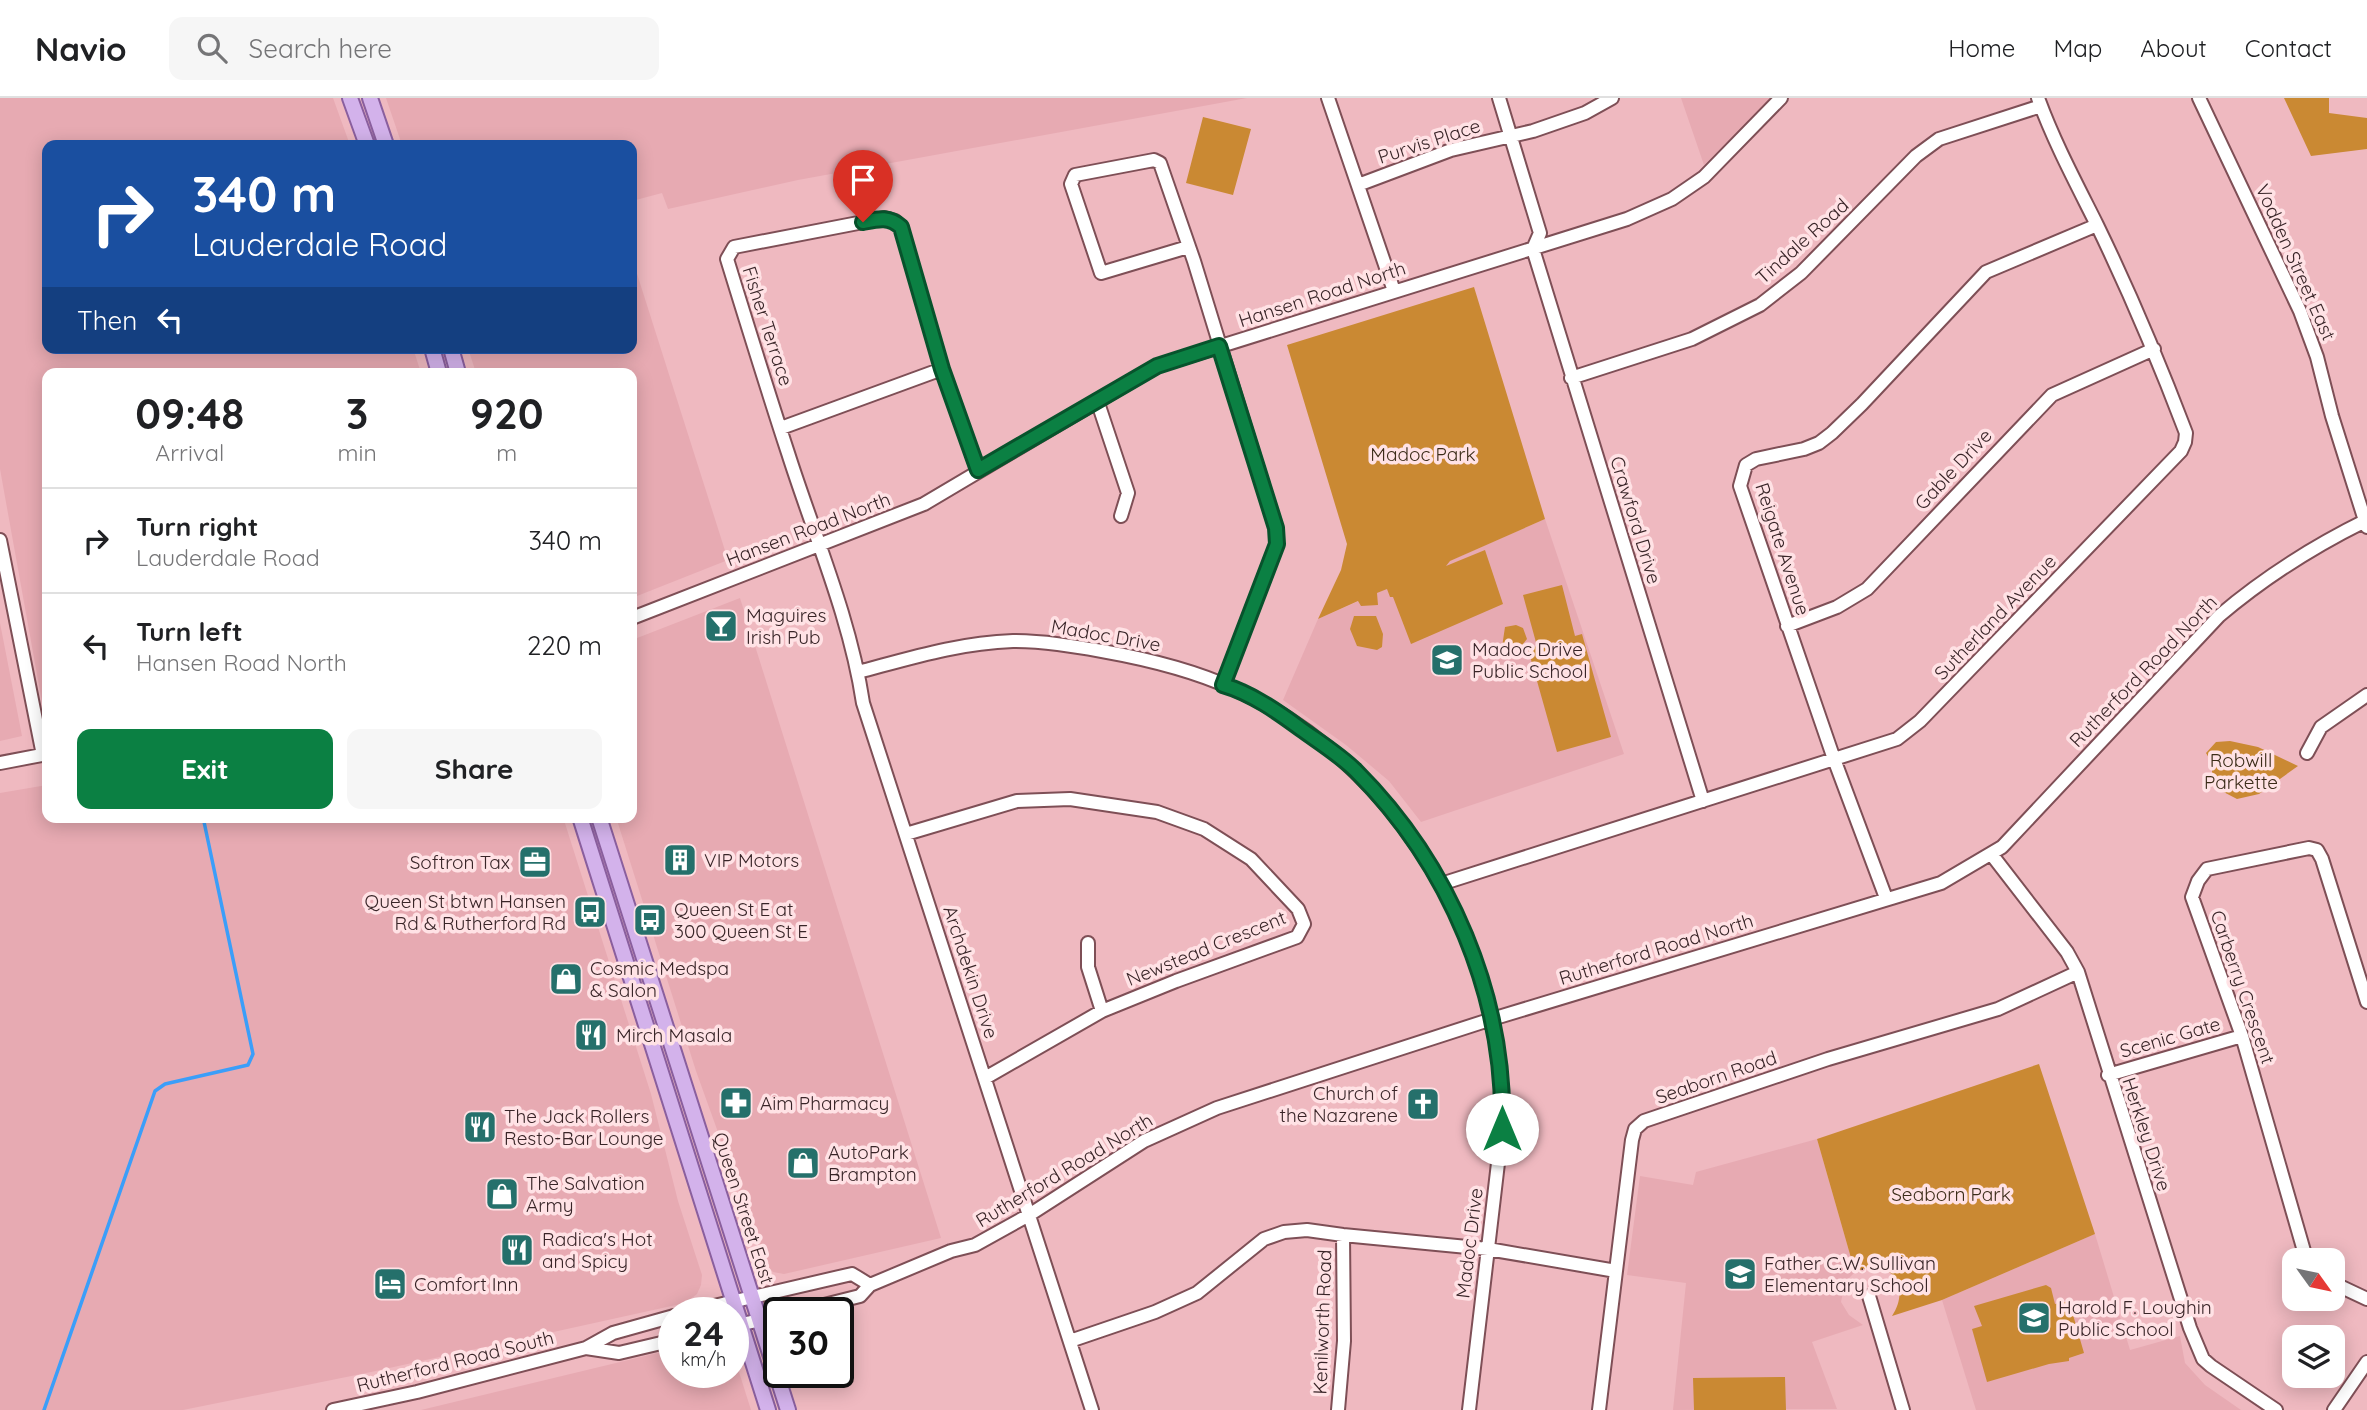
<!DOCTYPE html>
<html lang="en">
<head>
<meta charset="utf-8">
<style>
	:root { --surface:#fff; --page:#f6f6f6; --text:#202124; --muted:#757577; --line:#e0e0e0; --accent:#0b8043 }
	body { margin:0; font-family:Quicksand,sans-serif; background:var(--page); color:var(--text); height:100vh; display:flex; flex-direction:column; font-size:26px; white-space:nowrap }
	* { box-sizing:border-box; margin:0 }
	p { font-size:23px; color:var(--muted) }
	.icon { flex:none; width:38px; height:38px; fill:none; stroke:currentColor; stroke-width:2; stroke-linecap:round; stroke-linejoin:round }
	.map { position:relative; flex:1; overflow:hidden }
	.drawer { position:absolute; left:42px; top:270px; width:595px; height:455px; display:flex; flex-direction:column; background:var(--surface); border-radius:14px; box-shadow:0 4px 18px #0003 }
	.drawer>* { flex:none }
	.banner { position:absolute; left:42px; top:42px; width:595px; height:214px; border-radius:14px; box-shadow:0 4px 18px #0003; background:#1a4fa0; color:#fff; overflow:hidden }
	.needle { width:46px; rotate:123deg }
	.fabs { position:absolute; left:2282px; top:1150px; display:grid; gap:14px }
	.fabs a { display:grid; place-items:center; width:63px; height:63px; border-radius:14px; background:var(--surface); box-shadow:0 4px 18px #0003; font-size:35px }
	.speed { position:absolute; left:658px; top:1199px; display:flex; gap:14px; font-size:35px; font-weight:700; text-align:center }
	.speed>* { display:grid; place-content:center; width:91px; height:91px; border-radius:50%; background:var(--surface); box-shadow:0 4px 18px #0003; line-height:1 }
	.speed small { font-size:18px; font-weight:400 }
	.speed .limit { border:4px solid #111; border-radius:10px; background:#fff; color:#111 }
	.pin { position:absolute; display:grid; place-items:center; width:60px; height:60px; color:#fff; margin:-72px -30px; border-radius:50% 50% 50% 0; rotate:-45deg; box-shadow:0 0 7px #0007 }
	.pin .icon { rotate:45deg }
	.me { position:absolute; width:77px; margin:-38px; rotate:0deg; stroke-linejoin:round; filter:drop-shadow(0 0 5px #0008) }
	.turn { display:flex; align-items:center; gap:24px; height:147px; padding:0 35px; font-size:32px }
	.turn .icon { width:91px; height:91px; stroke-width:2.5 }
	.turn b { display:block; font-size:49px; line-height:60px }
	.then { display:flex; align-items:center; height:66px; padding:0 35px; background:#0003; gap:14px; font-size:26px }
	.eta { display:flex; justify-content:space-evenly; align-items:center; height:119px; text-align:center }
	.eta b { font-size:42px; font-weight:800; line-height:49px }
	.cta { display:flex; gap:14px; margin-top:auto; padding:14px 35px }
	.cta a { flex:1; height:80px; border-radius:14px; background:var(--accent); color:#fff; font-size:28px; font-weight:800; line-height:80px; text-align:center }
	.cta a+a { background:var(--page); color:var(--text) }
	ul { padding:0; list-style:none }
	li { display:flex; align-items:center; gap:21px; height:105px; padding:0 35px; border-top:2px solid var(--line) }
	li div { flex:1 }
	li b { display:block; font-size:26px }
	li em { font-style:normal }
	header { display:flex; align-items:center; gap:42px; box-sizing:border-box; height:98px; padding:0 35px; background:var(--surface); border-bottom:2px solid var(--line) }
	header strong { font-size:33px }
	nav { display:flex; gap:38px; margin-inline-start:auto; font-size:24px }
	.search { width:490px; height:63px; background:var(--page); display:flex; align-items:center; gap:18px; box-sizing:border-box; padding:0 24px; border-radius:14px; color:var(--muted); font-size:26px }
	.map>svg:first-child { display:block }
	.built { fill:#e7aab2 }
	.green { fill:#ca8933 }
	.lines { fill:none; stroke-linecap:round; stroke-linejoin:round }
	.stream { stroke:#3b9ef9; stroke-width:3.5 }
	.minor-casing { stroke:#7e4f56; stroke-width:16 }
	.major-casing { stroke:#8a5f9e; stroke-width:18 }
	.minor { stroke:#fff; stroke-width:12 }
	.major { stroke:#d3b2eb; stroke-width:14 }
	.route-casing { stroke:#07532c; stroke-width:18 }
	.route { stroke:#0b8043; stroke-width:12 }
	.labels { text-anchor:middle; stroke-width:7; stroke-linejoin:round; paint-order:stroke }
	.street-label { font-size:19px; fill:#392528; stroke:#ffe2e5 }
	.park-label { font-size:19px; fill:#3c2c19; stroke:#ffe2e5 }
	.poi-label { font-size:19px; fill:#392528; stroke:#ffe2e5; text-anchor:start }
</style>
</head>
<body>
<header>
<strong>Navio</strong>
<div class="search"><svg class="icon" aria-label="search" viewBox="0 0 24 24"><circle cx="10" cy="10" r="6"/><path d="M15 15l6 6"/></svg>Search here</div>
<nav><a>Home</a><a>Map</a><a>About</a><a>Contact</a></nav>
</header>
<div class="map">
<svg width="2367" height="1312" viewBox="0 0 2367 1312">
	<rect width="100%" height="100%" fill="#efb9c0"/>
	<path class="built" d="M 0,0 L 333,0 L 350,47 L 47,47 L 47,250 L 413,250 L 421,275 L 47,275 L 47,632 L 0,371 Z
		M 386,0 L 1247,0 L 798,82 L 668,111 L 662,95 L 632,103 L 632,47 L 402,47 Z
		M 1681,0 L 1772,0 L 1704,67 Z
		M 632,160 L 728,462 L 632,500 L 632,275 L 476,275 L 468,250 L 632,250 Z
		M 1545,421 L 1624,656 L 1421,724 L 1389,683 L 1346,647 L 1283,602 L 1318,521 Z
		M 740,500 L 941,1140 L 784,1176 L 773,1174 L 765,1165 L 696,973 L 616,719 L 632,719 L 632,542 Z
		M 0,525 L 22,638 L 0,643 Z
		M 47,687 L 47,719 L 563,719 L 651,996 L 678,1103 L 702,1177 L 701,1187 L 697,1196 L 685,1205 L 371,1274 L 183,1312 L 0,1312 L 0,695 Z
		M 1817,1041 L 1855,1174 L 1845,1184 L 1841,1204 L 1849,1217 L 1863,1227 L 1812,1244 L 1837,1311 L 1673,1312 L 1686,1185 L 1627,1177 L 1640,1078 L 1693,1087 L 1696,1074 Z
		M 2095,1136 L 2130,1252 L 2180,1238 L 2185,1265 L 2205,1287 L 2241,1312 L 1976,1312 L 1942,1202 Z
		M 674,1251 L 674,1274 L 733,1274 L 733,1255 L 751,1312 L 421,1312 Z"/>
	<path class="green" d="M 2284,0 L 2329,0 L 2329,15 L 2367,20 L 2367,51 L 2311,58 Z
		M 1203,19 L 1251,31 L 1233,97 L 1186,85 Z
		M 1474,189 L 1545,421 L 1450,463 L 1446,468 L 1485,452 L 1503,506 L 1411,546 L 1393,499 L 1390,499 L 1387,491 L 1377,495 L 1378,507 L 1361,508 L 1358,503 L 1318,521 L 1341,472 L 1347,446 L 1287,247 Z
		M 1562,487 L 1575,538 L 1582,536 L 1611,639 L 1557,654 L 1528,551 L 1537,548 L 1523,497 Z
		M 1354,518 L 1376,518 L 1383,536 L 1382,549 L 1377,552 L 1357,548 L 1350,531 Z
		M 1516,527 L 1523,530 L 1527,541 L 1519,551 L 1505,555 L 1502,549 L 1505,529 Z
		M 2230,643 L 2258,649 L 2298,668 L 2259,696 L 2237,701 L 2212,688 L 2212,665 L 2206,655 L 2216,644 Z
		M 2039,966 L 2095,1136 L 1942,1202 L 1892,1218 C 1912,1188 1889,1157 1855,1174 L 1817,1041 Z
		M 2046,1187 L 2051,1190 L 2055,1206 L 2069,1203 L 2084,1255 L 2069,1260 L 2069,1263 L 2049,1266 L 1987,1284 L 1972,1231 L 1982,1228 L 1974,1208 Z
		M 1785,1279 L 1786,1312 L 1694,1312 L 1693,1280 Z"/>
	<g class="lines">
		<path class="stream" d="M 44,1312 L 155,993 L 165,986 L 248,967 L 253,956 L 203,719"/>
		<defs>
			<path id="minor" d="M 1328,0 L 1394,193
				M 1499,0 L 1540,135 L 1533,151
				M 2199,0 L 2300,213 L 2317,259 L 2332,318 L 2367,429
				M 1358,87 L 1451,52 L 1533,33 L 1585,15 L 1612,0
				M 1188,149 L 1101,175 L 1071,86 L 1075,77 L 1154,62 L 1160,65 L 1194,163 L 1276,430 L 1277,446 L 1223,587
				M 1533,151 L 1703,703
				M 1571,280 L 1692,241 L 1760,207 L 1801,175 L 1916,58 L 1939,41 L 2041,8
				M 1097,302 L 1128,395 L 1121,418
				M 781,330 L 942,271
				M 978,372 L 942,271 L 901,129 L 895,123 L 884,120 L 734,149 L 727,161 C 747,226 767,291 788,355 C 814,437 850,519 863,605 L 1092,1312
				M 0,442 L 43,657
				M 632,520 L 924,406 L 1157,268 L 1627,121 L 1672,101 L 1704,79 L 1781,0
				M 1787,528 L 1837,509 L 1867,491 L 2052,297 L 2154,251
				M 858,574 C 911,560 958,545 1013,543 C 1043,543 1073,548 1102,553 C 1147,561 1193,572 1234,591 C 1400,665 1507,852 1502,1031 L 1469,1312
				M 2307,655 L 2321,629 L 2367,597
				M 0,665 L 47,656
				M 906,736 L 1017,703 L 1070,701 L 1157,714 L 1204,731 L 1251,761 L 1298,811 L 1304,826 L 1297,839 L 1176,883 L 1102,913 L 985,980
				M 1992,757 L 2067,854 L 2078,874 L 2190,1230 L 2203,1261 L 2211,1268 L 2276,1312
				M 1441,786 L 1897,641 L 1920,623 L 2181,353 L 2185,344 L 2186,335 C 2159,264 2130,195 2097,127 C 2076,85 2054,44 2038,0
				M 1886,800 L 1834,661 L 1740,388 L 1746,367 L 1756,361 L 1804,351 L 1819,345 L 1832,335 L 1862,306 L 1986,174 L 2097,127
				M 1088,845 L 1088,869 L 1102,913
				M 2108,977 L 2242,938
				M 2310,1162 L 2304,1153 L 2242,938 L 2192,799 L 2198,783 L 2207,771 L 2309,750 L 2317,752 L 2322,761 L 2367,904
				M 2333,1185 L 2367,1201
				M 1869,1198 L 1903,1312
				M 688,1214 L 852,1176 L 870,1187
				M 796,1214 L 860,1198 L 870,1187 L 951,1153 L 975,1147 L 1029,1117 L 1144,1043 L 1217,1010 L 1492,921 L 1941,785 L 2002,749 L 2219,518 C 2266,478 2312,449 2367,422
				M 733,1228 L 779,1218
				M 1070,1243 L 1155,1214 L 1197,1195 L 1264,1141 L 1284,1134 L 1307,1132 L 1343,1137 L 1488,1151 L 1616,1173
				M 586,1250 L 619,1255 L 674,1242
				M 333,1312 L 417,1294 L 586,1250 L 613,1235 L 674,1218
				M 1338,1312 L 1344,1243 L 1343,1137
				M 1599,1312 L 1632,1042 L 1635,1031 L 1644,1023 L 1828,961 L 1998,911 L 2078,874
				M 2334,1312 L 2367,1264"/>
			<path id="major" d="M 350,0 L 367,47
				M 370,0 L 386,47
				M 432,250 L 439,275
				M 451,250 L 458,275
				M 580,719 L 768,1312
				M 599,719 L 788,1312"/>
		</defs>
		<use href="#minor" class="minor-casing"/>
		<use href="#major" class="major-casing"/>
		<use href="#minor" class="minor"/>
		<use href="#major" class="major"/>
	</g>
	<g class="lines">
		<defs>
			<path id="route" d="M 863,124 C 878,121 889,118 901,129 L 942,271 L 978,372 L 1157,268 L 1219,248 L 1276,430 L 1277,446 L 1223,587 C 1251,595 1278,614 1301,631 C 1319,644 1340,657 1356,673 C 1449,766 1506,899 1502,1031"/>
		</defs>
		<use href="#route" class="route-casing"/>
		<use href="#route" class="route"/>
	</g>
	<defs>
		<symbol id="bar-square" viewBox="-11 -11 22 22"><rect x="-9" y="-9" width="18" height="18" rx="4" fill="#25706b" stroke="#ffe2e5"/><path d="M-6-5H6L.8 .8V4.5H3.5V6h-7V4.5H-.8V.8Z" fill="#fff"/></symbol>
		<symbol id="school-square" viewBox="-11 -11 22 22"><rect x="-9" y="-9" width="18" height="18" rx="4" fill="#25706b" stroke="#ffe2e5"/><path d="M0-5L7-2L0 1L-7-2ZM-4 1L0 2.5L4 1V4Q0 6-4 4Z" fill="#fff"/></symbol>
		<symbol id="building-square" viewBox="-11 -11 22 22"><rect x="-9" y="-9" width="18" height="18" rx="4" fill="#25706b" stroke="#ffe2e5"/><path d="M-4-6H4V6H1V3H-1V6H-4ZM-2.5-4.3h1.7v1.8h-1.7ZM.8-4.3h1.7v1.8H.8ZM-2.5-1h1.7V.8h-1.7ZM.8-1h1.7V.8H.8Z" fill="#fff"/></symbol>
		<symbol id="office-square" viewBox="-11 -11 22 22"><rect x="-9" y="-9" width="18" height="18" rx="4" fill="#25706b" stroke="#ffe2e5"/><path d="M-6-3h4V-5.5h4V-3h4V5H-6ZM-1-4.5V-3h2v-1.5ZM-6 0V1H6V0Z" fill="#fff"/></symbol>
		<symbol id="bus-square" viewBox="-11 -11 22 22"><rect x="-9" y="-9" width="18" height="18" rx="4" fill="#25706b" stroke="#ffe2e5"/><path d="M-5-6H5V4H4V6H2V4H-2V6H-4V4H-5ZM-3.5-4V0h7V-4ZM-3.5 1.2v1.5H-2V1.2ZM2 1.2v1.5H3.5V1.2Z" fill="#fff"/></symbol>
		<symbol id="shop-square" viewBox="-11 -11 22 22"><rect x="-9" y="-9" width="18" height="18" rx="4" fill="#25706b" stroke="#ffe2e5"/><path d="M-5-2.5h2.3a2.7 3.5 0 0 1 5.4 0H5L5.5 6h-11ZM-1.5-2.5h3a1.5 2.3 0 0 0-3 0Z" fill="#fff"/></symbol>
		<symbol id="restaurant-square" viewBox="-11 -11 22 22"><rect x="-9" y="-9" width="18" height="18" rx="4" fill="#25706b" stroke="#ffe2e5"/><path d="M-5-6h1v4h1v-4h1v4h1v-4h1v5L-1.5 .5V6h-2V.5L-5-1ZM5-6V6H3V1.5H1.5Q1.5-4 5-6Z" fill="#fff"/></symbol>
		<symbol id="pharmacy-square" viewBox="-11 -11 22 22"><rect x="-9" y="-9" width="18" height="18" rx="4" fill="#25706b" stroke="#ffe2e5"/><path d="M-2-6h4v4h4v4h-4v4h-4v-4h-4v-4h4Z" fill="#fff"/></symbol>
		<symbol id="church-square" viewBox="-11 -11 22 22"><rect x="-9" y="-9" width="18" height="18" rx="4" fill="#25706b" stroke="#ffe2e5"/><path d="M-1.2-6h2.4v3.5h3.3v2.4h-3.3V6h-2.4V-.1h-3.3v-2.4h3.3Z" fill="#fff"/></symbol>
		<symbol id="hotel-square" viewBox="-11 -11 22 22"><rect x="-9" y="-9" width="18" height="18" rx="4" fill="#25706b" stroke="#ffe2e5"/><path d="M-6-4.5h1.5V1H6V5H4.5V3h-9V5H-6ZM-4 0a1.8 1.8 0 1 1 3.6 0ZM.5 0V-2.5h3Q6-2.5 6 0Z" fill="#fff"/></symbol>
	</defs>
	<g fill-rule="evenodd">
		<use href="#bar-square" x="702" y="509" width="38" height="38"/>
		<use href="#school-square" x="1428" y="543" width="38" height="38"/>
		<use href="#building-square" x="661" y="743" width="38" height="38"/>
		<use href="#office-square" x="516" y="745" width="38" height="38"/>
		<use href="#bus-square" x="571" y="795" width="38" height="38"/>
		<use href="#bus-square" x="631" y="803" width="38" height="38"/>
		<use href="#shop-square" x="547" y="862" width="38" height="38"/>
		<use href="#restaurant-square" x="572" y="918" width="38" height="38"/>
		<use href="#pharmacy-square" x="717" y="986" width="38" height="38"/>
		<use href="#church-square" x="1404" y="987" width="38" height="38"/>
		<use href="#restaurant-square" x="461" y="1010" width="38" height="38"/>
		<use href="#shop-square" x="784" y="1046" width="38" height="38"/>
		<use href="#shop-square" x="483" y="1077" width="38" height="38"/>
		<use href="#restaurant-square" x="498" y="1133" width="38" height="38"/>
		<use href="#school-square" x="1721" y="1157" width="38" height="38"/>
		<use href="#hotel-square" x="371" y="1167" width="38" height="38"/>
		<use href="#school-square" x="2015" y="1201" width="38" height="38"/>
	</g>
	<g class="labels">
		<g class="street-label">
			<text transform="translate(1429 43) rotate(-18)" y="7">Purvis Place</text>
			<text transform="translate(1802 143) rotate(-42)" y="7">Tindale Road</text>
			<text transform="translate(2296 164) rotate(66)" y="7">Vodden Street East</text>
			<text transform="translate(1322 196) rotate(-18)" y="7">Hansen Road North</text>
			<text transform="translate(768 228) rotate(72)" y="7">Fisher Terrace</text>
			<text transform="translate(1953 371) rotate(-47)" y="7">Gable Drive</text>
			<text transform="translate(1636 422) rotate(73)" y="7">Crawford Drive</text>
			<text transform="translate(808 431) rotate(-21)" y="7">Hansen Road North</text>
			<text transform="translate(1783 451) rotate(72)" y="7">Reigate Avenue</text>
			<text transform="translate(1995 519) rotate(-46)" y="7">Sutherland Avenue</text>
			<text transform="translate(1106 537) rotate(10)" y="7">Madoc Drive</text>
			<text transform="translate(2143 573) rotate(-46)" y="7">Rutherford Road North</text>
			<text transform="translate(1206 850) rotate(-22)" y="7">Newstead Crescent</text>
			<text transform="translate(1656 851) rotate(-17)" y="7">Rutherford Road North</text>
			<text transform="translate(971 874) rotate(72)" y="7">Archdekin Drive</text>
			<text transform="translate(2243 889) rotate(71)" y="7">Carberry Crescent</text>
			<text transform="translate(2170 939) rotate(-16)" y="7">Scenic Gate</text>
			<text transform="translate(1716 979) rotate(-19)" y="7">Seaborn Road</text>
			<text transform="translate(2147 1036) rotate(72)" y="7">Herkley Drive</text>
			<text transform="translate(1064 1072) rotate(-31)" y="7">Rutherford Road North</text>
			<text transform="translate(744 1110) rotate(72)" y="7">Queen Street East</text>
			<text transform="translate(1469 1145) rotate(-83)" y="7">Madoc Drive</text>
			<text transform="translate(1322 1224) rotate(-88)" y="7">Kenilworth Road</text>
			<text transform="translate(455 1263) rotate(-14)" y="7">Rutherford Road South</text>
		</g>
		<g class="park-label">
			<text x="1423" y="363">Madoc Park</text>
			<text x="2241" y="669">Robwill<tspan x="2241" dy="22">Parkette</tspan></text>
			<text x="1951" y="1103">Seaborn Park</text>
		</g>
		<g class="poi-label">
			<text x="746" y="524">Maguires<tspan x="746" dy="22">Irish Pub</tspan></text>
			<text x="1472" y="558">Madoc Drive<tspan x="1472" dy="22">Public School</tspan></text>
			<text x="704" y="769">VIP Motors</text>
			<text x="510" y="771" text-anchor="end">Softron Tax</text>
			<text x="566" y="810" text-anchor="end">Queen St btwn Hansen<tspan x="566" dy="22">Rd &amp; Rutherford Rd</tspan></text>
			<text x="674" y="818">Queen St E at<tspan x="674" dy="22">300 Queen St E</tspan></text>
			<text x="590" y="877">Cosmic Medspa<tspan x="590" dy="22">&amp; Salon</tspan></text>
			<text x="616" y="944">Mirch Masala</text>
			<text x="1398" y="1002" text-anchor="end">Church of<tspan x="1398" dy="22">the Nazarene</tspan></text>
			<text x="760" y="1012">Aim Pharmacy</text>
			<text x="504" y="1025">The Jack Rollers<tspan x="504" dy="22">Resto-Bar Lounge</tspan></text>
			<text x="828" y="1061">AutoPark<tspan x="828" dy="22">Brampton</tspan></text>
			<text x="526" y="1092">The Salvation<tspan x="526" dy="22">Army</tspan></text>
			<text x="542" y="1148">Radica's Hot<tspan x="542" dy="22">and Spicy</tspan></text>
			<text x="1764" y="1172">Father C.W. Sullivan<tspan x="1764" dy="22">Elementary School</tspan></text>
			<text x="414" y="1193">Comfort Inn</text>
			<text x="2058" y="1216">Harold F. Loughin<tspan x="2058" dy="22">Public School</tspan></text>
		</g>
	</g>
</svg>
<div class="fabs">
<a><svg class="needle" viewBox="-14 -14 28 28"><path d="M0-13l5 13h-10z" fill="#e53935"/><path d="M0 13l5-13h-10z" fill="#757577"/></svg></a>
<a><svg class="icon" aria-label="layers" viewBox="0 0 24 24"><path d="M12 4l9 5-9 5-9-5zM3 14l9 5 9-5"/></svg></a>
</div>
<div class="speed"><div>24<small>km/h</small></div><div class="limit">30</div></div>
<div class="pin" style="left:863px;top:124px;background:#d93025"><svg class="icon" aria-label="arrive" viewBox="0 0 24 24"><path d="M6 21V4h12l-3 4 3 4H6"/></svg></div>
<svg class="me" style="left:1502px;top:1031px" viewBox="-20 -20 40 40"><circle r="19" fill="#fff"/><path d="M0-13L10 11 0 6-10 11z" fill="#0b8043"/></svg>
<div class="banner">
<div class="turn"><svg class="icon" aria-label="right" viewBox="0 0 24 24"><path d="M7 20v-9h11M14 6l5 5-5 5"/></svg><div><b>340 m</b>Lauderdale Road</div></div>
<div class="then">Then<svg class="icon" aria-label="left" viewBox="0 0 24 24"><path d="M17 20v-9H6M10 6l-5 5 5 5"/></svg></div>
</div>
<section class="drawer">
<div class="eta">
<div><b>09:48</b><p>Arrival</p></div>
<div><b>3</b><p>min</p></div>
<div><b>920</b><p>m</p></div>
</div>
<ul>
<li><svg class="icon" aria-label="right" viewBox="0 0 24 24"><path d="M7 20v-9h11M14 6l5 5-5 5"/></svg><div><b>Turn right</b><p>Lauderdale Road</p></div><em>340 m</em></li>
<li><svg class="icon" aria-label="left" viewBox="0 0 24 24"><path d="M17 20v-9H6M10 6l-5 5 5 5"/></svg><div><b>Turn left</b><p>Hansen Road North</p></div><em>220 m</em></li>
</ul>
<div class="cta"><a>Exit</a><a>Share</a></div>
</section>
</div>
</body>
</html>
